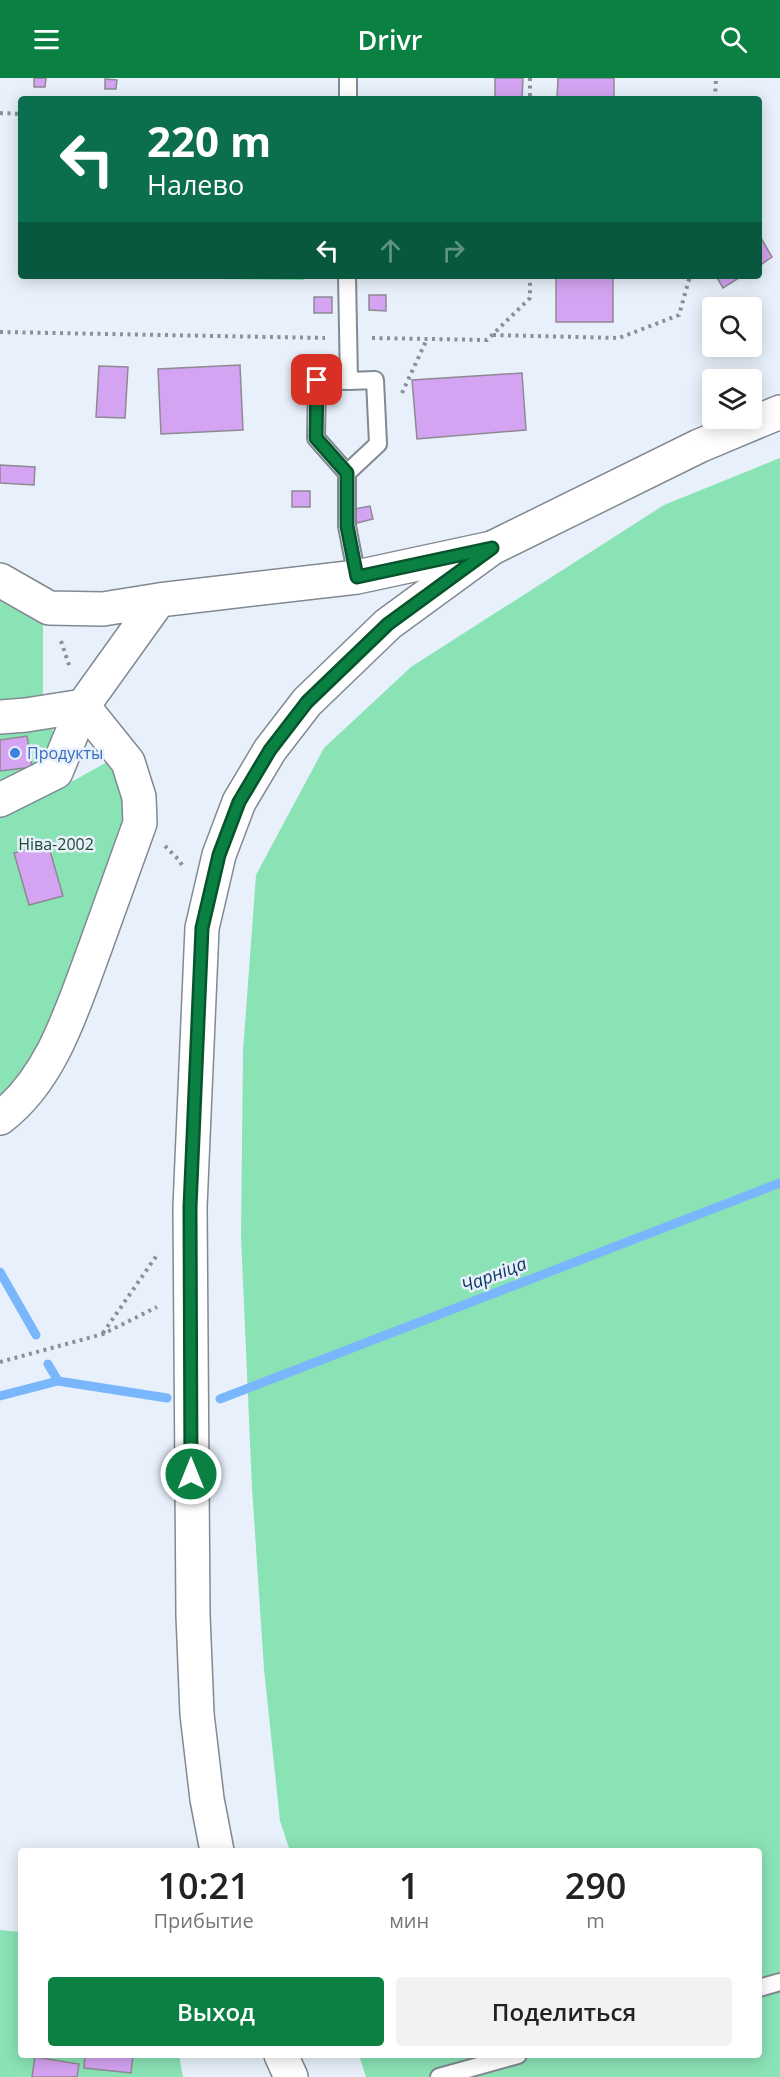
<!DOCTYPE html>
<html lang="ru">
<head>
<meta charset="utf-8">
<style>
	:root { --surface:#fff; --page:#f2f2f2; --text:#222; --muted:#767676; --accent:#0b8043 }
	body { margin:0; font-family:"Open Sans",sans-serif; background:var(--page); color:var(--text); height:100vh; display:flex; flex-direction:column; font-size:22px; white-space:nowrap }
	* { box-sizing:border-box; margin:0 }
	p { font-size:20px; color:var(--muted) }
	.icon { flex:none; width:33px; height:33px; fill:none; stroke:currentColor; stroke-width:2; stroke-linecap:round; stroke-linejoin:round }
	.map { position:relative; flex:1; overflow:hidden }
	.side { position:absolute; left:18px; top:1770px; width:744px; height:210px; display:flex; flex-direction:column; background:var(--surface); border-radius:6px; box-shadow:0 3px 15px #0003 }
	.side>* { flex:none }
	.guide { position:absolute; left:18px; top:18px; width:744px; height:183px; border-radius:6px; box-shadow:0 3px 15px #0003; background:#0b6e4f; color:#fff; overflow:hidden }
	.buttons { position:absolute; left:702px; top:219px; display:grid; gap:12px }
	.buttons a { display:grid; place-items:center; width:60px; height:60px; border-radius:6px; background:var(--surface); box-shadow:0 3px 15px #0003; font-size:30px }
	.pin { position:absolute; display:grid; place-items:center; width:51px; height:51px; color:#fff; margin:-26px; border-radius:12px; box-shadow:0 3px 9px #0006 }
	.me { position:absolute; width:66px; margin:-33px; rotate:0deg; stroke-linejoin:round; filter:drop-shadow(0 0 4px #0008) }
	.turn { display:flex; align-items:center; gap:21px; height:126px; padding:0 30px; font-size:27px }
	.turn .icon { width:78px; height:78px; stroke-width:2.5 }
	.turn b { display:block; font-size:42px; line-height:51px }
	.lanes { display:flex; align-items:center; height:57px; padding:0 30px; background:#0003; justify-content:center; gap:30px; direction:ltr }
	.lanes .off { opacity:.35 }
	.eta { display:flex; justify-content:space-evenly; align-items:center; height:102px; text-align:center }
	.eta b { font-size:36px; font-weight:600; line-height:42px }
	.action { display:flex; gap:12px; margin-top:auto; padding:12px 30px }
	.action a { flex:1; height:69px; border-radius:6px; background:var(--accent); color:#fff; font-size:24px; font-weight:600; line-height:69px; text-align:center }
	.action a+a { background:var(--page); color:var(--text) }
	header { display:flex; justify-content:space-between; align-items:center; height:78px; padding:0 30px; background:var(--accent); color:#fff; font-size:27px; font-weight:600 }
	.map>svg:first-child { display:block }
	.green { fill:#8ae3b5 }
	.lines { fill:none; stroke-linecap:round; stroke-linejoin:round }
	.stream { stroke:#7ab6fc; stroke-width:9 }
	.building { fill:#d4a3f1; stroke:#8f8993; stroke-width:1.5 }
	.lane-casing { stroke:#818992; stroke-width:20 }
	.street-casing { stroke:#818992; stroke-width:36 }
	.secondary-casing { stroke:#818992; stroke-width:36 }
	.path { stroke:#8a9097; stroke-width:4; stroke-dasharray:3 4.5; stroke-linecap:butt }
	.lane { stroke:#fff; stroke-width:16 }
	.street { stroke:#fff; stroke-width:33 }
	.secondary { stroke:#fff; stroke-width:33 }
	.route-casing { stroke:#07532c; stroke-width:15 }
	.route { stroke:#0b8043; stroke-width:10 }
	.shop-dot { fill:#3f7fe0; stroke:#e8f1fb; stroke-width:2 }
	.labels { text-anchor:middle; stroke-width:5; stroke-linejoin:round; paint-order:stroke }
	.shop-label { font-size:16px; fill:#366cbe; stroke:#e8f1fb; text-anchor:start }
	.park-label { font-size:16px; fill:#1e4934; stroke:#e8f1fb }
	.water-label { font-size:18px; font-style:italic; fill:#0e3864; stroke:#e8f1fb }
</style>
</head>
<body>
<header><svg class="icon" aria-label="menu" viewBox="0 0 24 24"><path d="M4 6h16M4 12h16M4 18h16"/></svg>Drivr<svg class="icon" aria-label="search" viewBox="0 0 24 24"><circle cx="10" cy="10" r="6"/><path d="M15 15l6 6"/></svg></header>
<div class="map">
<svg width="780" height="1999" viewBox="0 0 780 1999">
	<rect width="100%" height="100%" fill="#e8f1fb"/>
	<path class="green" d="M 215,198 L 304,198 L 304,202 L 215,201 Z
		M 780,380 L 780,1999 L 366,1999 L 359,1977 L 759,1977 L 759,1773 L 290,1773 L 280,1743 L 264,1591 L 252,1410 L 241,1159 L 243,973 L 256,797 L 324,670 L 411,589 L 664,427 Z
		M 0,522 L 43,547 L 43,616 L 49,633 L 64,708 L 109,683 L 131,717 L 41,997 L 0,1045 Z
		M 0,1852 L 21,1854 L 21,1977 L 179,1977 L 183,1999 L 0,1999 Z"/>
	<g class="lines">
		<path class="stream" d="M 0,1194 L 36,1257
			M 48,1286 L 58,1303
			M 0,1318 L 58,1303 L 167,1320
			M 220,1321 L 780,1105"/>
	</g>
	<path class="building" d="M 34,0 L 46,0 L 45,9 L 34,9 Z
		M 495,0 L 523,0 L 522,21 L 495,20 Z
		M 558,0 L 614,0 L 614,21 L 557,21 Z
		M 105,1 L 117,2 L 116,11 L 105,11 Z
		M 761,160 L 772,179 L 759,188 L 759,161 Z
		M 556,198 L 613,198 L 613,244 L 556,244 Z
		M 716,198 L 742,198 L 723,210 Z
		M 369,217 L 386,217 L 386,233 L 369,232 Z
		M 314,219 L 332,219 L 332,235 L 314,235 Z
		M 240,287 L 243,352 L 161,356 L 158,291 Z
		M 99,288 L 128,289 L 125,340 L 96,339 Z
		M 522,295 L 526,352 L 417,361 L 412,302 Z
		M 0,387 L 35,389 L 34,407 L 0,405 Z
		M 292,413 L 310,413 L 310,429 L 292,429 Z
		M 370,428 L 373,441 L 357,445 L 354,431 Z
		M 27,658 L 32,689 L 0,693 L 0,662 Z
		M 48,766 L 63,818 L 29,827 L 14,775 Z
		M 85,1977 L 133,1977 L 131,1995 L 84,1990 Z
		M 35,1979 L 79,1986 L 77,1999 L 32,1999 Z"/>
	<g class="lines">
		<defs>
			<path id="lane" d="M 348,21 L 348,0
				M 347,198 L 349,303 L 375,302 L 378,366 L 347,395 L 347,448 L 357,499
				M 347,395 L 316,360 L 317,302 L 349,303
				M 759,1910 L 780,1904
				M 439,1999 L 518,1977"/>
			<path id="street" d="M 0,502 L 49,530 L 103,531 L 159,522 L 357,499 L 492,470
				M 0,639 L 26,637 L 83,628 L 128,684 L 139,719 L 140,745 C 125,787 110,829 95,870 C 73,929 52,1001 0,1040
				M 0,722 L 56,694 L 83,628 L 159,522"/>
			<path id="secondary" d="M 217,1773 L 207,1721 L 197,1636 L 193,1537 L 190,1129 L 202,850 L 219,777 L 239,724 L 270,672 L 307,624 L 388,546 L 492,470 L 699,368 L 780,334
				M 281,1977 L 291,1999"/>
		</defs>
		<use href="#lane" class="lane-casing"/>
		<use href="#street" class="street-casing"/>
		<use href="#secondary" class="secondary-casing"/>
		<path class="path" d="M 530,0 L 530,21
			M 715,21 L 716,0
			M 0,35 L 21,36
			M 0,254 L 325,260
			M 493,257 L 619,260 L 679,237 L 690,198
			M 372,260 L 487,262 L 530,220 L 530,198
			M 402,315 L 427,261
			M 61,563 L 70,590
			M 165,768 L 178,781 L 182,787
			M 103,1255 L 157,1177
			M 0,1284 L 103,1256 L 157,1229"/>
		<use href="#lane" class="lane"/>
		<use href="#street" class="street"/>
		<use href="#secondary" class="secondary"/>
	</g>
	<g class="lines">
		<defs>
			<path id="route" d="M 191,1396 L 190,1129 L 202,850 L 219,777 L 239,724 L 270,672 L 307,624 L 388,546 L 492,470 L 357,499 L 347,448 L 347,395 L 316,360 L 317,302"/>
		</defs>
		<use href="#route" class="route-casing"/>
		<use href="#route" class="route"/>
	</g>
	<circle class="shop-dot" cx="15" cy="675" r="6"/>
	<g class="labels">
		<g class="shop-label">
			<text x="27" y="681">Продукты</text>
		</g>
		<g class="park-label">
			<text x="56" y="772">Ніва-2002</text>
		</g>
		<g class="water-label">
			<text transform="translate(494 1197) rotate(-21)" y="6">Чарніца</text>
		</g>
	</g>
</svg>
<div class="buttons">
<a><svg class="icon" aria-label="search" viewBox="0 0 24 24"><circle cx="10" cy="10" r="6"/><path d="M15 15l6 6"/></svg></a>
<a><svg class="icon" aria-label="layers" viewBox="0 0 24 24"><path d="M12 4l9 5-9 5-9-5zM3 14l9 5 9-5"/></svg></a>
</div>
<div class="pin" style="left:317px;top:302px;background:#d93025"><svg class="icon" aria-label="arrive" viewBox="0 0 24 24"><path d="M6 21V4h12l-3 4 3 4H6"/></svg></div>
<svg class="me" style="left:191px;top:1396px" viewBox="-20 -20 40 40"><circle r="17" fill="#0b8043" stroke="#fff" stroke-width="3"/><path d="M0-11L8 9 0 5-8 9z" fill="#fff"/></svg>
<div class="guide">
<div class="turn"><svg class="icon" aria-label="left" viewBox="0 0 24 24"><path d="M17 20v-9H6M10 6l-5 5 5 5"/></svg><div><b>220 m</b>Налево</div></div>
<div class="lanes"><svg class="icon" aria-label="left" viewBox="0 0 24 24"><path d="M17 20v-9H6M10 6l-5 5 5 5"/></svg><svg class="icon off" aria-label="ahead" viewBox="0 0 24 24"><path d="M12 20V5M6 11l6-6 6 6"/></svg><svg class="icon off" aria-label="right" viewBox="0 0 24 24"><path d="M7 20v-9h11M14 6l5 5-5 5"/></svg></div>
</div>
<section class="side">
<div class="eta">
<div><b>10:21</b><p>Прибытие</p></div>
<div><b>1</b><p>мин</p></div>
<div><b>290</b><p>m</p></div>
</div>
<div class="action"><a>Выход</a><a>Поделиться</a></div>
</section>
</div>
</body>
</html>
